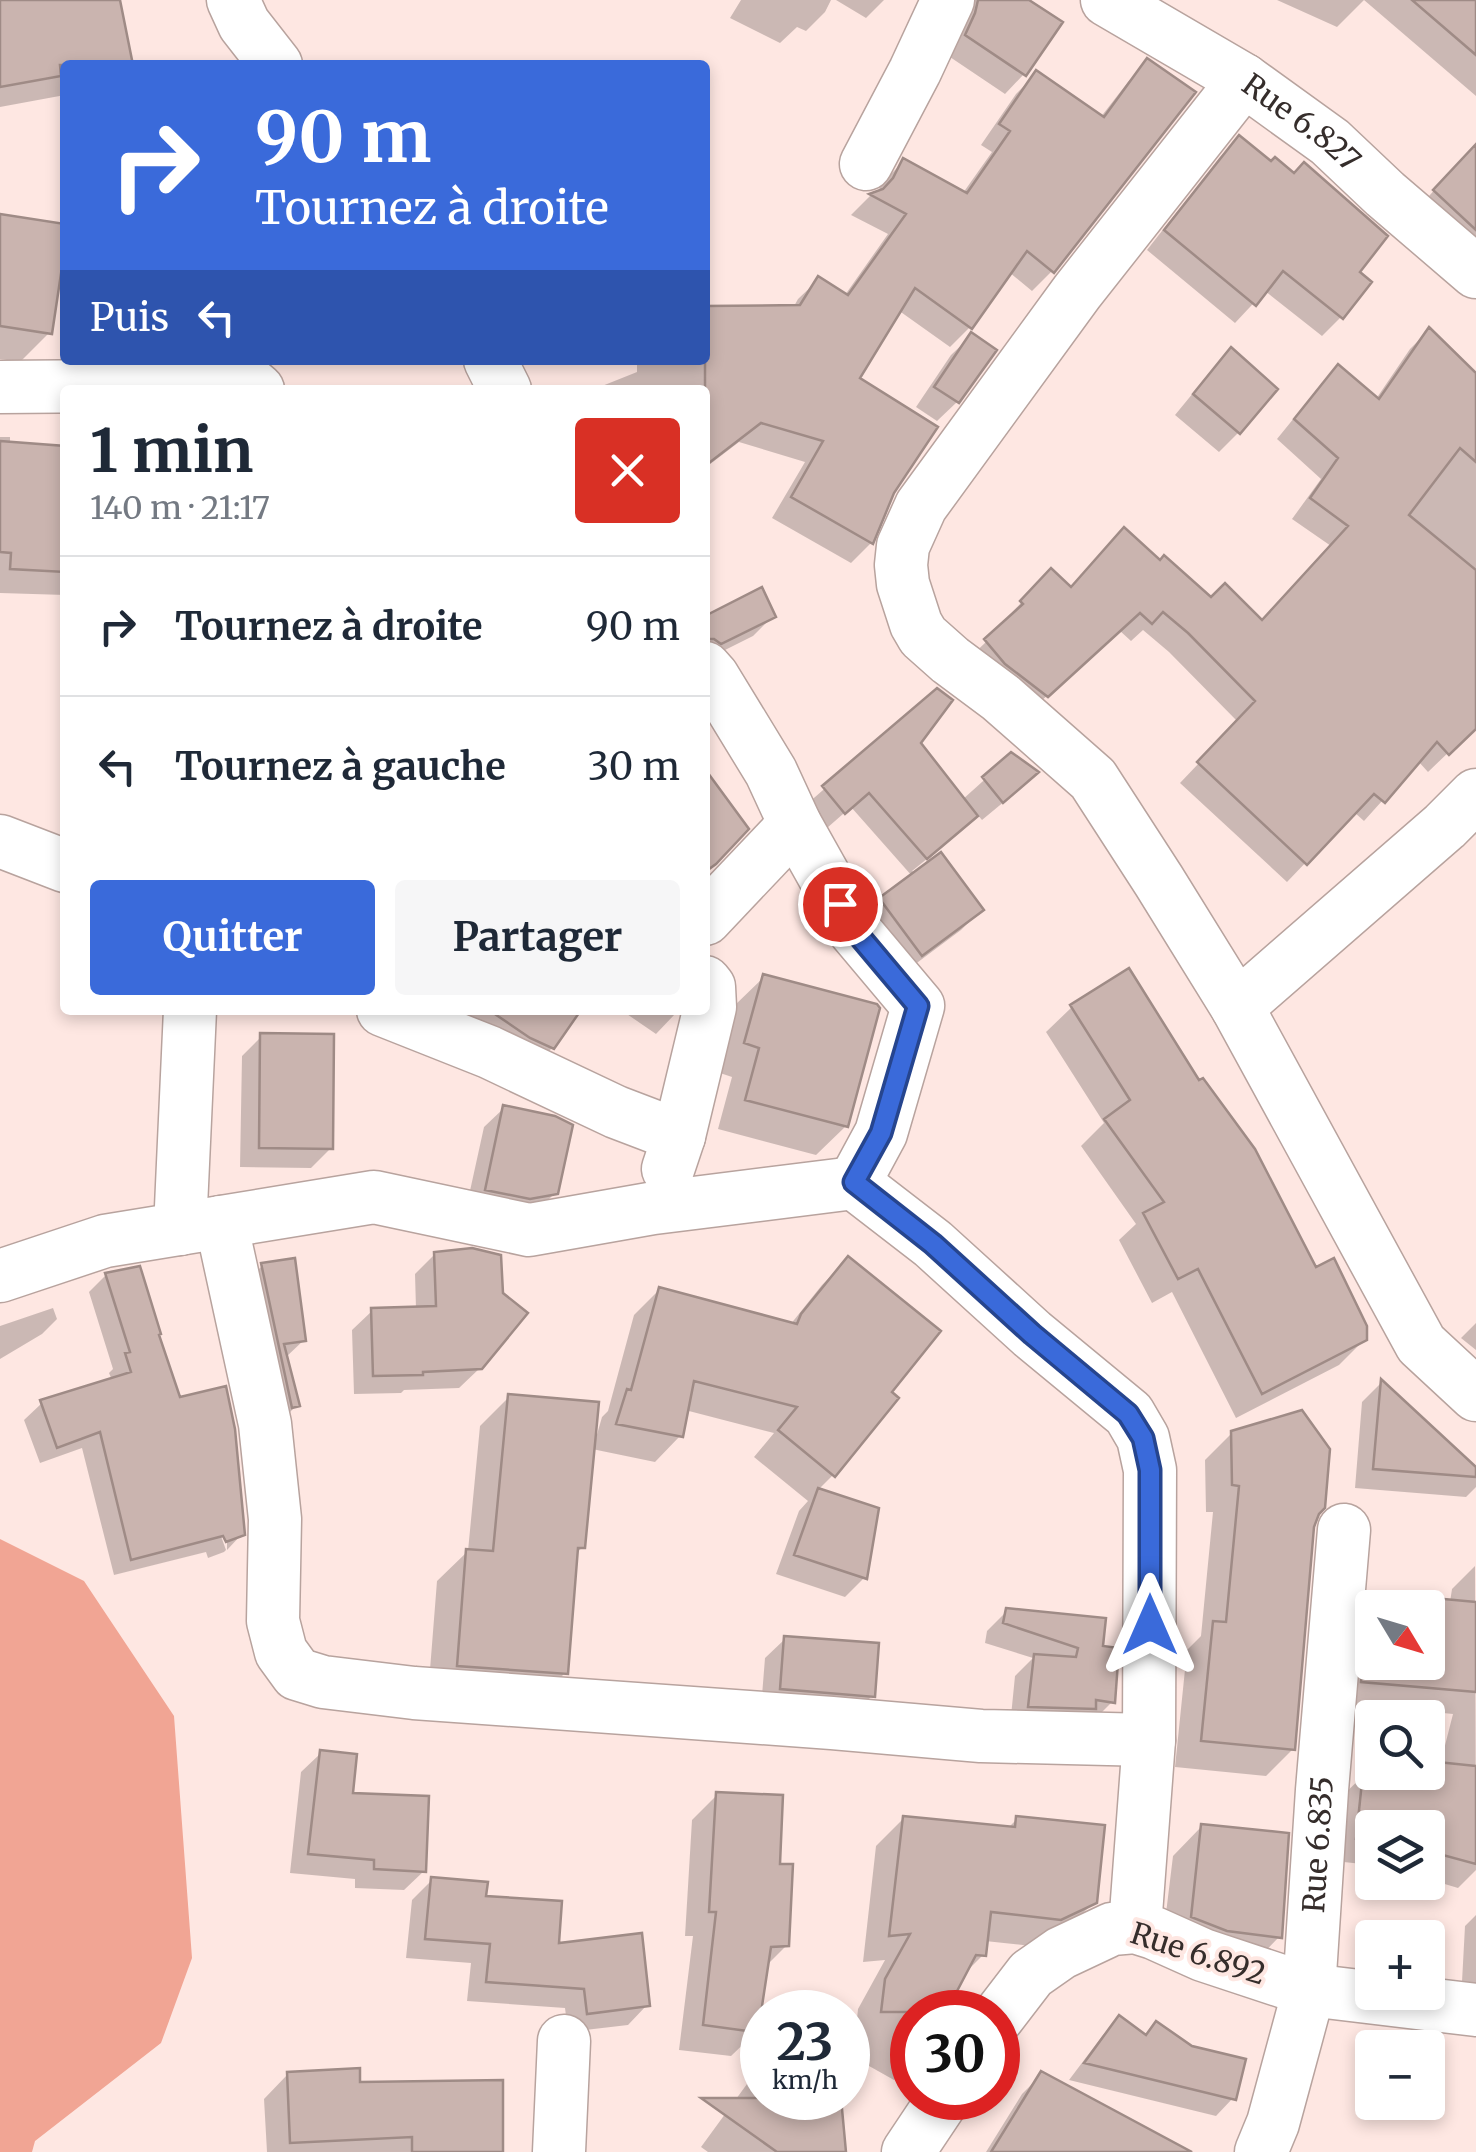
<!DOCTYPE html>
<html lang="fr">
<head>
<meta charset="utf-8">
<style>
	:root { --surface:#fff; --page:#f6f6f7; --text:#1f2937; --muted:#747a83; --line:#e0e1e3; --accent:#3a6ada }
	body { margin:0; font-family:Merriweather,serif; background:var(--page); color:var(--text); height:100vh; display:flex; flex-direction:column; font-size:38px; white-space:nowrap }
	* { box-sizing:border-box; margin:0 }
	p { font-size:32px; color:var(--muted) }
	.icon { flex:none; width:55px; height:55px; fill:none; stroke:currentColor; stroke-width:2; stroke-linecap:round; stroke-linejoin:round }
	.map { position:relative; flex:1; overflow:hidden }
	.side { position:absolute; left:60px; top:385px; width:650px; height:630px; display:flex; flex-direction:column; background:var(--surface); border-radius:10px; box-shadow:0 5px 15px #0003 }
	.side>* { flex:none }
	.guide { position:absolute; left:60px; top:60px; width:650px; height:305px; border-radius:10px; box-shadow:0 5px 15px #0003; background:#3a6ada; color:#fff; overflow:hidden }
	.needle { width:65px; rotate:128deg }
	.buttons { position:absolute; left:1355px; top:1590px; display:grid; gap:20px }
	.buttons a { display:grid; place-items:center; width:90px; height:90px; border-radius:10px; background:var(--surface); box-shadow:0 5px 15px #0003; font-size:50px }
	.speed { position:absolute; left:740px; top:1990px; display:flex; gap:20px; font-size:50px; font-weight:700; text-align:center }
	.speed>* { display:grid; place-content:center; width:130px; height:130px; border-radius:50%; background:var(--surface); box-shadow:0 5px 15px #0003; line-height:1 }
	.speed small { font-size:25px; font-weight:400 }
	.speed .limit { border:15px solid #d22; background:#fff; color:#111 }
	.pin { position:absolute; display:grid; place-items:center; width:85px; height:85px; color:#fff; margin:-42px; border:5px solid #fff; border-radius:50%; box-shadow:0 2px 10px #0007 }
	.me { position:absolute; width:110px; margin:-55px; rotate:0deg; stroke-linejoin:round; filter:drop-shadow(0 0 8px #0008) }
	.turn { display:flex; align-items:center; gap:35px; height:210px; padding:0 30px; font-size:45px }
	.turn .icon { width:130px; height:130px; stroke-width:2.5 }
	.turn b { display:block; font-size:70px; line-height:85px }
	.then { display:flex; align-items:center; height:95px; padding:0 30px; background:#0003; gap:20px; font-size:38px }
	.round { display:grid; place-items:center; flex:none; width:105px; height:105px; border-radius:10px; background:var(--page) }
	.head { display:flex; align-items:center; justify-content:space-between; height:170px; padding:0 30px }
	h1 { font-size:60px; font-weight:700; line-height:75px }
	.button { display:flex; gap:20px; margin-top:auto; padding:20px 30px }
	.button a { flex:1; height:115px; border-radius:10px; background:var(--accent); color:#fff; font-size:40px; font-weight:700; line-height:115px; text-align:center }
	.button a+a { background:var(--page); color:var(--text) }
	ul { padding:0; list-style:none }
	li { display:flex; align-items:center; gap:30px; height:140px; padding:0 30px; border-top:2px solid var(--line) }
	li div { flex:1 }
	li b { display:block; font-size:38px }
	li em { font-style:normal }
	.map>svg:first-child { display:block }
	.green { fill:#f1a594 }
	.shadow { fill:#0003; fill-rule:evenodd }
	.building { fill:#cab4af; stroke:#9f8b86; stroke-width:2.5; fill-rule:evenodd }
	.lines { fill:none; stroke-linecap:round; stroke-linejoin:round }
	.minor-casing { stroke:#b8a39e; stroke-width:55 }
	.minor { stroke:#fff; stroke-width:52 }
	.route-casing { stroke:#26458e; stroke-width:25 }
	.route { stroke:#3a6ada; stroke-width:18 }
	.labels { text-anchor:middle; stroke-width:8; stroke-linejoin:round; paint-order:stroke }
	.street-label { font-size:30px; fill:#352d2b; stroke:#fee7e2 }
</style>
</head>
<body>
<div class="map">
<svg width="1476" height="2152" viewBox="0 0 1476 2152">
	<rect width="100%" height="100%" fill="#fee7e2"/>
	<path class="green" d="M 0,1539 L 84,1581 L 174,1716 L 192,1958 L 161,2043 L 35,2141 L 32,2152 L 0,2152 Z"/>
	<path class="shadow" d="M 0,0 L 118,0 L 130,65 L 65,65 L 65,95 L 0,107 Z
		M 741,0 L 831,0 L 825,12 L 806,31 L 797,27 L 780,43 L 730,18 Z
		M 836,0 L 884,0 L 866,18 Z
		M 960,0 L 1025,0 L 1024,74 L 1005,94 L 947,55 Z
		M 1277,0 L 1364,0 L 1337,27 Z
		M 1364,0 L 1476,0 L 1476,96 Z
		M 1148,62 L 1052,271 L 1032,291 L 1009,272 L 970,327 L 950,347 L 898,310 L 857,378 L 892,492 L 871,543 L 851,563 L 772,518 L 805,462 L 739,442 L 705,468 L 705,390 L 592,390 L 637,372 L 637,360 L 705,360 L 705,308 L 793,308 L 798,299 L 819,279 L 845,295 L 888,234 L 851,215 L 870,196 L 877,193 L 883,182 L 903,162 L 963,193 L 992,152 L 981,145 L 1016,94 L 1036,74 L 1100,118 L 1128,82 Z
		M 1239,138 L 1271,165 L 1356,272 L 1341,317 L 1322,336 L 1265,291 L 1235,323 L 1147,250 L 1220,157 Z
		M 1476,162 L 1476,272 L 1413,214 L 1446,177 Z
		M 0,217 L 65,226 L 50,332 L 20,362 L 0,359 Z
		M 1429,330 L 1476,376 L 1476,726 L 1428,772 L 1418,761 L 1364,821 L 1354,812 L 1287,882 L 1180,783 L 1238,722 L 1169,652 L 1143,630 L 1131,641 L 1119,630 L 1027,714 L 967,660 L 1005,624 L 1003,622 L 1051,571 L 1070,589 L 1160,563 L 1211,601 L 1261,622 L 1331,546 L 1292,519 L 1321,479 L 1277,439 L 1320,386 L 1339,367 L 1376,399 L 1410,349 Z
		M 971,336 L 994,351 L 957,402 L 937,421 L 916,407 L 951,355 Z
		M 1231,351 L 1239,432 L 1219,452 L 1175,415 L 1212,370 Z
		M 0,437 L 10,437 L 10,444 L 65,448 L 65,595 L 0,593 Z
		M 773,616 L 753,636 L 705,660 L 705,619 Z
		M 937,691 L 918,743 L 962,800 L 1012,755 L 1017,791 L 982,820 L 977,814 L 959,833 L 912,871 L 981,910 L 961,930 L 902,974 L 861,919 L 881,900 L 912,876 L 851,807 L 827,828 L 807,804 Z
		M 764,977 L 846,1126 L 816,1155 L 718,1129 L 732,1077 L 717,1072 L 734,1006 Z
		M 1072,1007 L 1315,1270 L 1365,1339 L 1339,1365 L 1236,1418 L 1172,1292 L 1152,1303 L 1119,1240 L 1136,1224 L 1081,1146 L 1104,1123 L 1046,1032 Z
		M 466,1010 L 553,1010 L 552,1048 L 532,1068 L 458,1021 Z
		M 621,1010 L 676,1010 L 675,1014 L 656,1034 Z
		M 262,1036 L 331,1148 L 311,1168 L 240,1167 L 242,1056 Z
		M 504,1108 L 555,1193 L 535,1213 L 466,1209 L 484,1127 Z
		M 435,1254 L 480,1368 L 459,1388 L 404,1390 L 401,1393 L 354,1394 L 352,1330 L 372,1311 L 416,1309 L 415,1274 Z
		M 848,1259 L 888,1392 L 833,1475 L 817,1491 L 865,1577 L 845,1597 L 776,1574 L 799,1511 L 808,1501 L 754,1457 L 774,1433 L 685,1410 L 680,1436 L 655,1462 L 592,1449 L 583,1547 L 575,1554 L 565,1673 L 536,1702 L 428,1695 L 437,1581 L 468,1551 L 480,1426 L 509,1397 L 596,1438 L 602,1417 L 608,1411 L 634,1315 L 660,1289 L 790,1325 L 822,1285 Z
		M 262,1266 L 304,1340 L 285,1358 L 297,1405 L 279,1423 L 244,1284 Z
		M 106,1275 L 179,1400 L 242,1534 L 227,1550 L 227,1538 L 217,1525 L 226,1550 L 224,1552 L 208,1558 L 206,1552 L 114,1575 L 82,1448 L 40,1463 L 24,1420 L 42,1403 L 112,1380 L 109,1373 L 113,1369 L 89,1292 Z
		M 53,1308 L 57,1319 L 42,1334 L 0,1359 L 0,1326 Z
		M 1476,1323 L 1476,1350 L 1461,1338 Z
		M 1381,1383 L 1476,1470 L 1476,1487 L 1466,1497 L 1355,1488 L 1362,1402 Z
		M 1232,1433 L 1312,1527 L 1293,1749 L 1266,1776 L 1175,1767 L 1187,1650 L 1201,1636 L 1213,1512 L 1206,1512 L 1205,1460 Z
		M 1475,1566 L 1476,1870 L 1458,1888 L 1428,1879 L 1428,1828 L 1372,1828 L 1372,1865 L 1334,1861 L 1341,1797 L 1364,1775 L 1428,1772 L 1428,1764 L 1440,1765 L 1453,1714 L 1340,1703 L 1347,1617 L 1370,1594 L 1450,1602 L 1452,1589 ZM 1372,1608 L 1428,1608 L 1428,1662 L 1372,1662 Z
		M 1007,1611 L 1100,1649 L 1112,1702 L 1093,1721 L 1010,1726 L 1015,1676 L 1033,1658 L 985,1643 L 987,1631 Z
		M 785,1639 L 872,1696 L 852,1715 L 761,1708 L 765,1658 Z
		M 321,1753 L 350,1795 L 424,1871 L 404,1890 L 355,1888 L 355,1879 L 290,1873 L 301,1772 Z
		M 717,1795 L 777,1866 L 787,1945 L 766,1966 L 756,2032 L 731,2056 L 679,2050 L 693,1936 L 685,1936 L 692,1820 Z
		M 904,1818 L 1007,1829 L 1017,1819 L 1094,1902 L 1066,1930 L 1032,1946 L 985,1941 L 983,1955 L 962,1976 L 943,2012 L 912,2012 L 912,2061 L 894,2080 L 853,2057 L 858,2009 L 885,1960 L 863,1962 L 876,1846 Z
		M 1202,1826 L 1280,1936 L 1251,1966 L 1162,1946 L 1173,1856 Z
		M 432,1880 L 484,1899 L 647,2005 L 628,2025 L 568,2032 L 565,2008 L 467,2001 L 471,1963 L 406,1958 L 412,1900 Z
		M 1476,1915 L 1476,2007 L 1461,2000 L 1465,1926 Z
		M 1120,2018 L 1233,2098 L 1216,2116 L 1069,2080 L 1103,2035 Z
		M 762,2069 L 762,2098 L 838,2099 L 844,2152 L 708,2152 L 701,2147 L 747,2084 Z
		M 288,2074 L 358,2084 L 501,2152 L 267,2152 L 264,2099 Z
		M 1042,2074 L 1186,2152 L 986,2152 L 1022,2094 Z"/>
	<path class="building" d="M 0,0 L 120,0 L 133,65 L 60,65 L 61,76 L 0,87 Z
		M 978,0 L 1029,0 L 1063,22 L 1026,76 L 965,35 L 975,13 Z
		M 1412,0 L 1476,0 L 1476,55 Z
		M 1147,58 L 1196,92 L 1054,273 L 1027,251 L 972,329 L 915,288 L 860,378 L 938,427 L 894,493 L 873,544 L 791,497 L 823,441 L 761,423 L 705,466 L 705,306 L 800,305 L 818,276 L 848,295 L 906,214 L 869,194 L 883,189 L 893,178 L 903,158 L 967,193 L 1010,131 L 999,124 L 1036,70 L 1104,117 Z
		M 1239,135 L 1271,161 L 1275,157 L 1294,173 L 1304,162 L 1388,236 L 1360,272 L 1372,282 L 1343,319 L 1283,271 L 1256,306 L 1164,230 Z
		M 1476,144 L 1476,230 L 1433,190 Z
		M 0,214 L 65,224 L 65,247 L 52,334 L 0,326 Z
		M 1429,327 L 1476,373 L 1476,462 L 1460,448 L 1409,515 L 1476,570 L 1476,729 L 1449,755 L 1437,742 L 1385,803 L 1374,794 L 1307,865 L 1197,762 L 1255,701 L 1188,633 L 1163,612 L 1152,624 L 1140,613 L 1048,697 L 1005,664 L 984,639 L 1023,604 L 1020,601 L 1051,568 L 1071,587 L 1124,527 L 1160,560 L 1164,555 L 1211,597 L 1225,583 L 1262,620 L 1348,526 L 1310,498 L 1338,458 L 1294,419 L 1338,364 L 1379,399 Z
		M 971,332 L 997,350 L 959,403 L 934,387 Z
		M 1231,347 L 1278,389 L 1240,434 L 1193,394 Z
		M 0,441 L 65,446 L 65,572 L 10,569 L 11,553 L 0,552 Z
		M 762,587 L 776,617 L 721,644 L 714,639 L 705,639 L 705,616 Z
		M 937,688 L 953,700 L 921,743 L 978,816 L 927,859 L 869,793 L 845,814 L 822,786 Z
		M 1011,752 L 1039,772 L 1003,803 L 982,777 Z
		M 705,769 L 749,829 L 716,864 L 705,872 Z
		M 941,852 L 984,910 L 922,956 L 879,898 Z
		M 1129,968 L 1199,1080 L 1203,1078 L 1255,1149 L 1316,1267 L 1334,1258 L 1367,1326 L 1367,1340 L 1262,1394 L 1198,1269 L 1178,1279 L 1143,1213 L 1164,1202 L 1104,1119 L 1130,1100 L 1070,1005 Z
		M 763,974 L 877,1004 L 880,1008 L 848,1127 L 745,1100 L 759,1048 L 744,1043 Z
		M 489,1010 L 581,1010 L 554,1049 L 530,1038 Z
		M 260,1033 L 334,1034 L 333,1149 L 259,1148 Z
		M 503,1105 L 555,1116 L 573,1125 L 558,1194 L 530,1199 L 485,1190 Z
		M 472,1248 L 501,1255 L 503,1293 L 528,1313 L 482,1369 L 423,1372 L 423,1375 L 373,1376 L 371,1308 L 436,1306 L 434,1252 Z
		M 848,1256 L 941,1331 L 892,1392 L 899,1398 L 835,1477 L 778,1430 L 797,1407 L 694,1381 L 683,1437 L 616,1424 L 627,1389 L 631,1390 L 659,1287 L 797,1324 L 801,1314 Z
		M 295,1258 L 306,1341 L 284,1344 L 300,1406 L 292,1408 L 261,1263 Z
		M 140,1266 L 161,1334 L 159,1335 L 180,1397 L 226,1386 L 235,1429 L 245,1535 L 226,1542 L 223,1536 L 131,1560 L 100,1432 L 57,1448 L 40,1400 L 131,1372 L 125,1353 L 130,1352 L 105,1273 Z
		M 1381,1379 L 1476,1467 L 1476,1477 L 1373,1469 Z
		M 508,1394 L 599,1402 L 585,1548 L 578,1548 L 568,1674 L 457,1666 L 466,1549 L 493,1551 Z
		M 1302,1410 L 1330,1449 L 1325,1508 L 1319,1514 L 1314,1527 L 1295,1750 L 1201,1741 L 1213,1621 L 1226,1622 L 1239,1486 L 1232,1485 L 1231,1431 Z
		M 818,1488 L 879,1508 L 867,1579 L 794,1555 Z
		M 1369,1592 L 1476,1602 L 1476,1692 L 1361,1682 ZM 1372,1608 L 1428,1608 L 1428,1662 L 1372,1662 Z
		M 1006,1608 L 1106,1618 L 1103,1646 L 1119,1648 L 1115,1703 L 1096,1700 L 1096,1709 L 1028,1707 L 1034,1654 L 1076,1657 L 1078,1648 L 1003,1623 Z
		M 784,1636 L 879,1643 L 875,1697 L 780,1689 Z
		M 320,1750 L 357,1754 L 353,1793 L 429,1796 L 426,1872 L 374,1869 L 374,1860 L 308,1854 Z
		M 1428,1761 L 1476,1766 L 1476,1864 L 1428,1851 L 1428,1828 L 1372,1828 L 1372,1841 L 1356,1839 L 1363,1772 L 1428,1772 Z
		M 716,1792 L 783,1795 L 780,1864 L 793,1864 L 789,1946 L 771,1947 L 762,2006 L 762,2033 L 703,2025 L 716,1912 L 709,1912 Z
		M 903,1816 L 1015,1827 L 1016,1816 L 1105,1825 L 1097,1903 L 1061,1920 L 991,1912 L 986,1956 L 976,1955 L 946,2012 L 881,2012 L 885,1979 L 910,1934 L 889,1936 Z
		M 1201,1824 L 1289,1833 L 1282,1938 L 1227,1931 L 1191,1917 Z
		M 431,1877 L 488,1882 L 486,1896 L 562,1901 L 559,1943 L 642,1933 L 650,2006 L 587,2014 L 584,1989 L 486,1982 L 490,1944 L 425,1939 Z
		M 1119,2015 L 1146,2035 L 1156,2021 L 1192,2046 L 1246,2059 L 1236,2100 L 1084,2063 Z
		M 360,2068 L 360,2082 L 503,2080 L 503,2152 L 412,2152 L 412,2137 L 290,2143 L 287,2072 Z
		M 1041,2071 L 1192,2152 L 991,2152 Z
		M 701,2098 L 841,2098 L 846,2152 L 777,2152 Z"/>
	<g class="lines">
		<defs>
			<g id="minor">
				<path d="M 233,0 L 244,24 L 276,65"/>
				<path id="s1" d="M 1107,0 L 1244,80 L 1330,142 L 1385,194 L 1476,272"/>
				<path d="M 1244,80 L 1077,292 L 921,506 L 903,546 L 901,565 L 903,584 L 916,624 L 923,636 L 950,660 L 1001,698 L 1093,779 L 1159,881 L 1237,1007 L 1421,1344 L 1476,1395"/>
				<path d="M 866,164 L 915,71 L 948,0"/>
				<path d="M 490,360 L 505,390"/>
				<path d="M 0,387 L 119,386 L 191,374 L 244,378 L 258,390"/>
				<path d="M 705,668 L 713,677 L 771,772 L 795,824 L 855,931 L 918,1006 L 881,1133 L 854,1183 L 933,1244 L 1032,1334 L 1129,1414 L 1143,1438 L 1150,1470 L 1149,1740 L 1135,1927"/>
				<path d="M 0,841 L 65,866"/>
				<path d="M 705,919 L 795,824"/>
				<path d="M 1237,1007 L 1445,826 L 1476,795"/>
				<path d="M 383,1010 L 489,1052 L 616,1112 L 679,1136"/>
				<path d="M 668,1169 L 679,1136 L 710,1007 L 709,987 L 705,982"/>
				<path d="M 221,1222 L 265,1424 L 275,1519 L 273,1621 L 281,1652 L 297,1674 L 323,1682 L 414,1693 L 832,1723 L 981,1736 L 1149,1740"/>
				<path d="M 180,1229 L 190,1010"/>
				<path d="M 0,1276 L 105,1241 L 374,1197 L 529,1230 L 654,1208 L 854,1183"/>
				<path d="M 998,2017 L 1031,1974 L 1061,1953 L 1112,1929 L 1135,1927 L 1154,1933 L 1203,1955 L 1309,1990 L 1476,2010"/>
				<path d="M 559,2152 L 564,2041"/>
				<path d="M 908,2152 L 944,2098"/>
				<path id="s2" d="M 1261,2152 L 1273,2123 L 1309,1990 L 1322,1790 L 1344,1530"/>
			</g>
		</defs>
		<use href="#minor" class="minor-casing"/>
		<use href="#minor" class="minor"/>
	</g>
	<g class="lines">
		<defs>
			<path id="route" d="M 840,904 L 855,931 L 918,1006 L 881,1133 L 854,1182 L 933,1244 L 1032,1334 L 1128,1414 L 1143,1438 L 1150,1470 L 1150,1625"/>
		</defs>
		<use href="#route" class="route-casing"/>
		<use href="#route" class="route"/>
	</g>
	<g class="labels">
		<g class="street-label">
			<text dy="10" stroke="none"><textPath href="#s1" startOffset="230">Rue 6.827</textPath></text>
			<text dy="10" stroke="none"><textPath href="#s2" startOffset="315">Rue 6.835</textPath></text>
			<text transform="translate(1198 1954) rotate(18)" y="10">Rue 6.892</text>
		</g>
	</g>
</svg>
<div class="buttons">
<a><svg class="needle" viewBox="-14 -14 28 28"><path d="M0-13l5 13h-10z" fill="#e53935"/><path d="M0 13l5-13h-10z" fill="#747a83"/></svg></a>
<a><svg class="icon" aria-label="search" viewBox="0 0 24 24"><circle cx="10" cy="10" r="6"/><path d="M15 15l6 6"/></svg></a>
<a><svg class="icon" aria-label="layers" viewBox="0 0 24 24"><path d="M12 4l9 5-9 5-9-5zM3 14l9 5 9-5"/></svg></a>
<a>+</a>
<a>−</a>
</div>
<div class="speed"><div>23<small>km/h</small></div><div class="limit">30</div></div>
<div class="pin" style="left:840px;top:904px;background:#d93025"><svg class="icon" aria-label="arrive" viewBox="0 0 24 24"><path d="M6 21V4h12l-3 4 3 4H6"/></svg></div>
<svg class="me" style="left:1150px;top:1625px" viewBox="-20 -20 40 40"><path d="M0-17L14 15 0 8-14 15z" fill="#3a6ada" stroke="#fff" stroke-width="4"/></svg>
<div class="guide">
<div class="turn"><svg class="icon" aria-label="right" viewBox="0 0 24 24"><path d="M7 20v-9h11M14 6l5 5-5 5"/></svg><div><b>90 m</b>Tournez à droite</div></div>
<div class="then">Puis<svg class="icon" aria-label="left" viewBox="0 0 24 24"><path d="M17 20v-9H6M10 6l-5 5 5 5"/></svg></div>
</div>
<section class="side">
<div class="head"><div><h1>1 min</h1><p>140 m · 21:17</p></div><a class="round" style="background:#d93025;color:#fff"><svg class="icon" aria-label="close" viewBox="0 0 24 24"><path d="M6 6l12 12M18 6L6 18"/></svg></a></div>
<ul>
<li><svg class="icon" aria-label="right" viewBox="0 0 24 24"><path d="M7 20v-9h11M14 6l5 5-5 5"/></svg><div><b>Tournez à droite</b></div><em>90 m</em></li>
<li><svg class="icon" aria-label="left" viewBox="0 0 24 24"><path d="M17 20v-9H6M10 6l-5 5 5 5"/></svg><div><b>Tournez à gauche</b></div><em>30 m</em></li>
</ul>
<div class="button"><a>Quitter</a><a>Partager</a></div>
</section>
</div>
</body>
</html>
